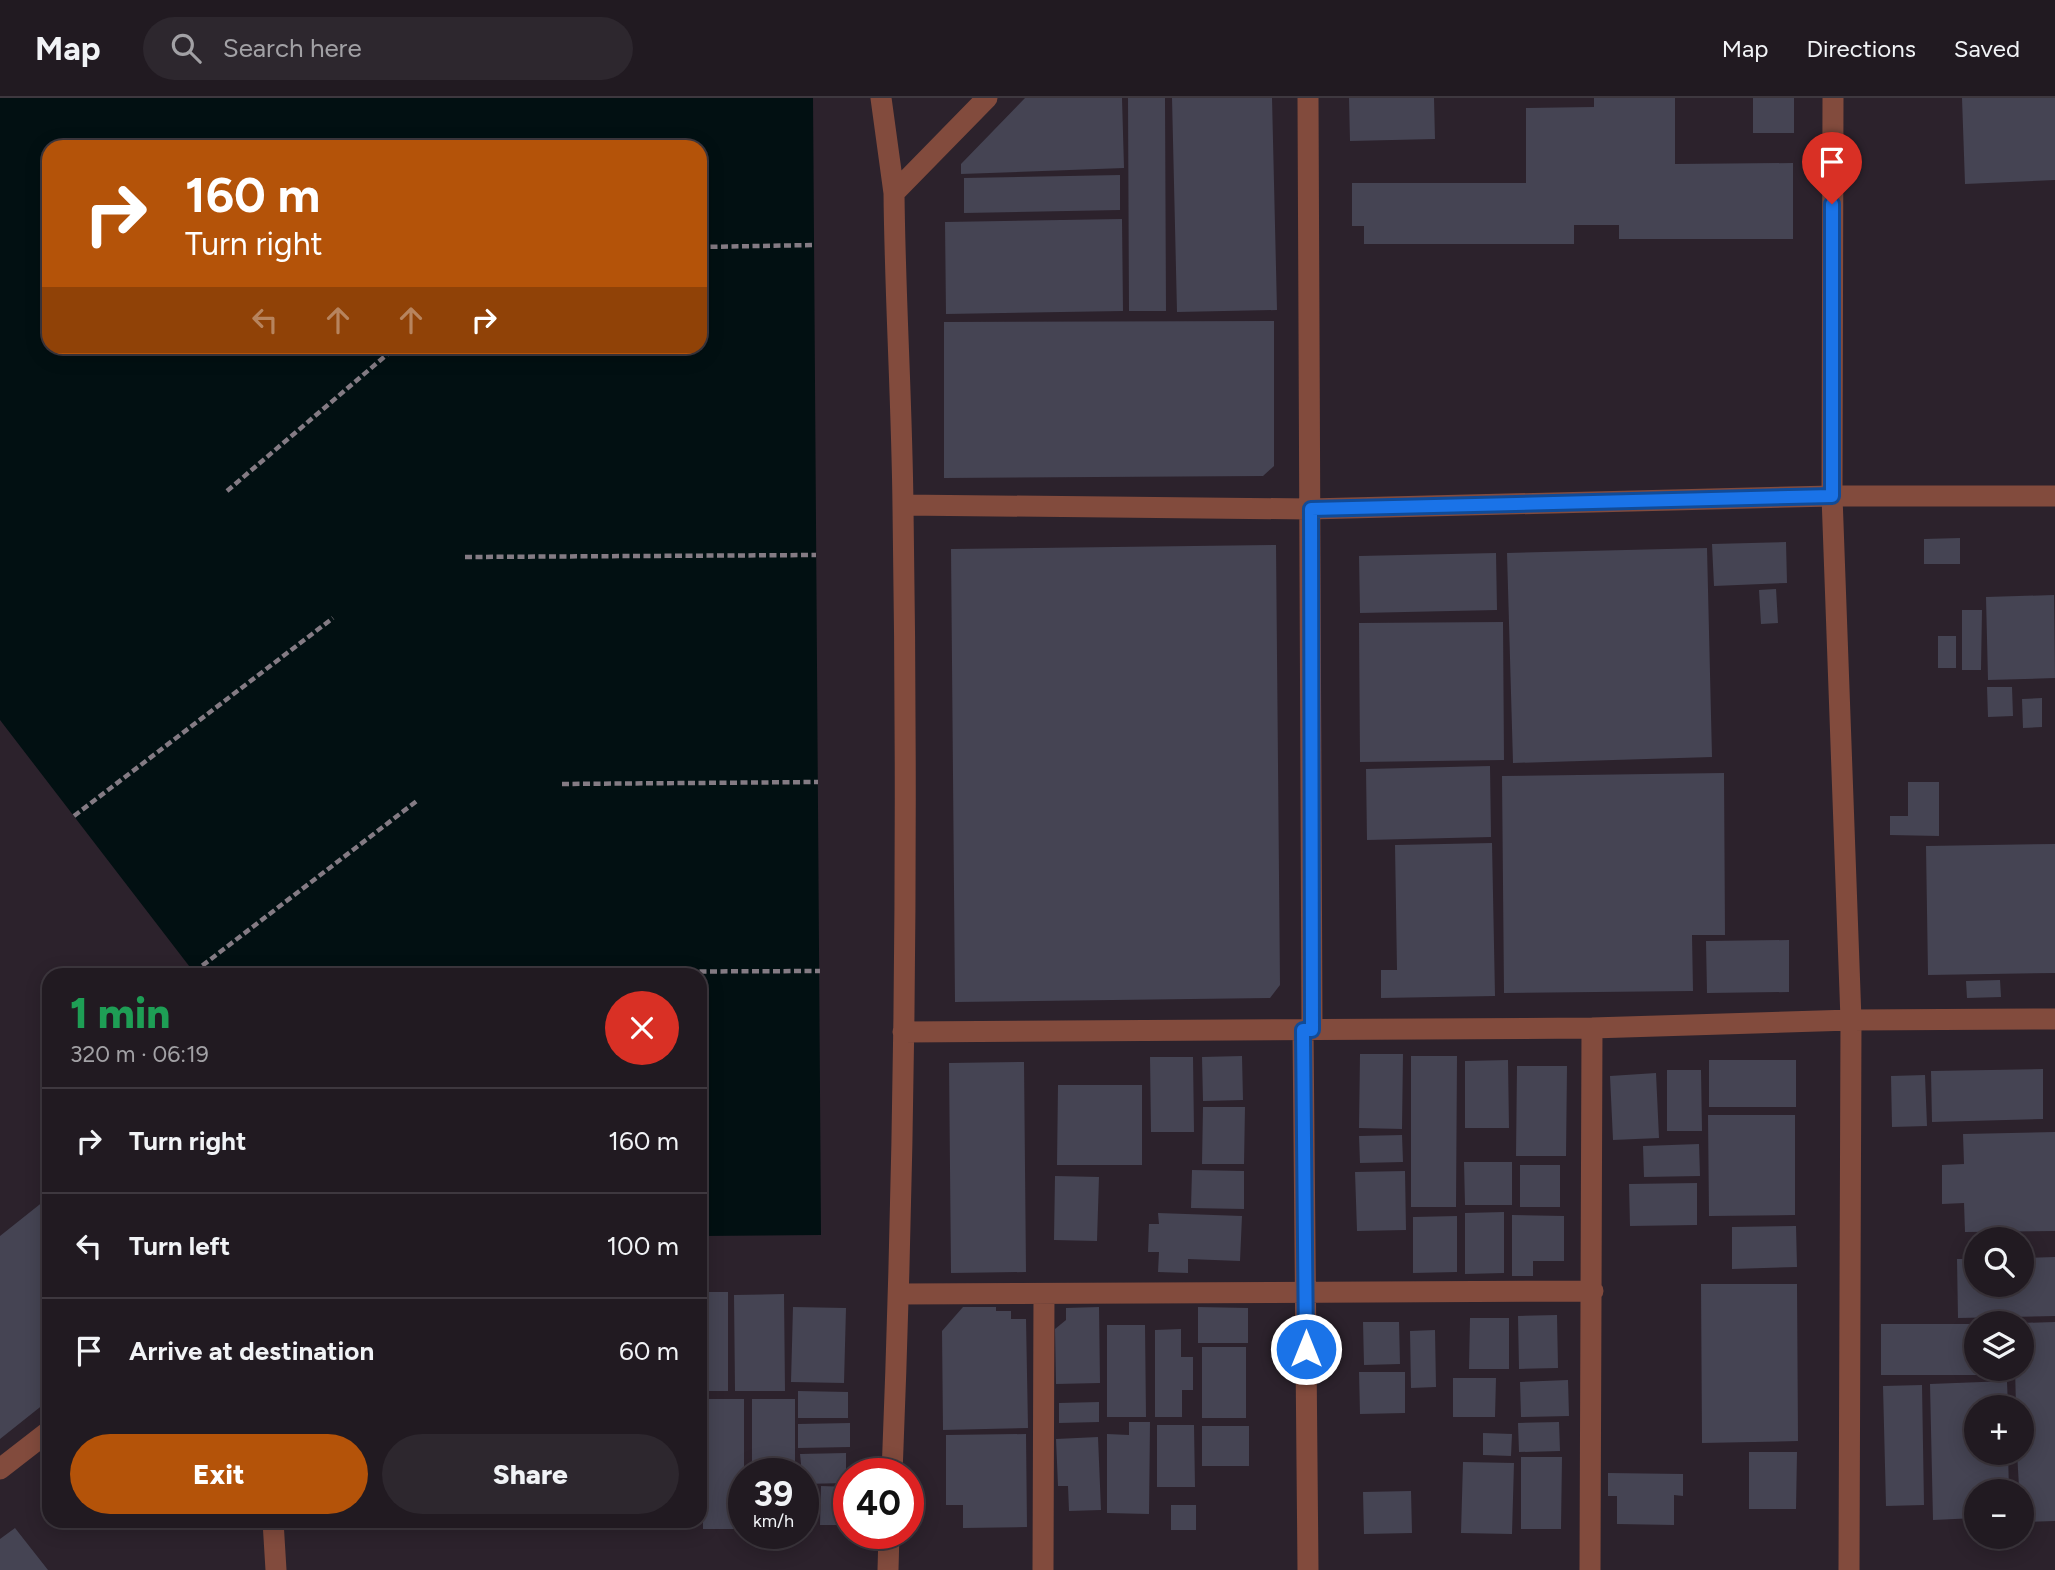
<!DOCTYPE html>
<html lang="en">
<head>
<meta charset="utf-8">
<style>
	:root { --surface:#211a21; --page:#2d272e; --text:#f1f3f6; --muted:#a2a1a5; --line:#3e383f; --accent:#b45309 }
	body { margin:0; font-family:Figtree,sans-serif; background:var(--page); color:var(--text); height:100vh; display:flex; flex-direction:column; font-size:26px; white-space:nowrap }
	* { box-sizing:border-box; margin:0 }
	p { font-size:23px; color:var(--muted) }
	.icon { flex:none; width:38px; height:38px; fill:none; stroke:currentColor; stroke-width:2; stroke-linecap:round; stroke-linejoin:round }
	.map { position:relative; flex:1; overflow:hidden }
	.side { position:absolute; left:42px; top:870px; width:665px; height:560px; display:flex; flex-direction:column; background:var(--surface); border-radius:21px; box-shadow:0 4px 18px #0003,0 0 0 2px var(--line) }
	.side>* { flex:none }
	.banner { position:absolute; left:42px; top:42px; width:665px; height:214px; border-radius:21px; box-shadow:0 4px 18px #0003,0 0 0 2px var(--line); background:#b45309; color:#fff; overflow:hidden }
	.tools { position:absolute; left:1964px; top:1129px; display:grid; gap:14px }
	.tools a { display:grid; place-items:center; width:70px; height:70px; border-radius:50%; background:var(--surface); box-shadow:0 4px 18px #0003,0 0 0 2px var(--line); font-size:35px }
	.speed { position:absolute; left:728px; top:1360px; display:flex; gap:14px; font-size:35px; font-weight:700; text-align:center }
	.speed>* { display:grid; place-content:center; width:91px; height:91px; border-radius:50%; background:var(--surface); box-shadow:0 4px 18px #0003,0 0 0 2px var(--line); line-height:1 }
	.speed small { font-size:18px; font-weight:400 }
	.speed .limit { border:10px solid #d22; background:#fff; color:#111 }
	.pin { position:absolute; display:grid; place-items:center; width:60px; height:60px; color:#fff; margin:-72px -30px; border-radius:50% 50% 50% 0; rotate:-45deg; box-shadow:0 0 7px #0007 }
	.pin .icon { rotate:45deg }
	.me { position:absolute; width:77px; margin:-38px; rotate:0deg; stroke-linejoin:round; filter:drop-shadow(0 0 5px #0008) }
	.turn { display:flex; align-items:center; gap:24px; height:147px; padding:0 28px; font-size:32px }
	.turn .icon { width:91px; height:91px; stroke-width:2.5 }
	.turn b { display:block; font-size:49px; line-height:60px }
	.lanes { display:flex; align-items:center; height:66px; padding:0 28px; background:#0003; justify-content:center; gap:35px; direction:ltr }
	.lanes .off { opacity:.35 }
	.round { display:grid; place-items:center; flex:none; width:74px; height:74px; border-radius:37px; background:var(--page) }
	.head { display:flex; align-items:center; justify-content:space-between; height:119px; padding:0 28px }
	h1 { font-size:42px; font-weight:800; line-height:52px; color:#1e9e55 }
	.action { display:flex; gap:14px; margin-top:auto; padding:14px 28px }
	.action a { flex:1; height:80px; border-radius:42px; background:var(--accent); color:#fff; font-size:28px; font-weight:800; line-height:80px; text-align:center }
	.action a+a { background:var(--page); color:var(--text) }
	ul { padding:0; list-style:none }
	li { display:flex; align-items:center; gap:21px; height:105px; padding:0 28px; border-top:2px solid var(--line) }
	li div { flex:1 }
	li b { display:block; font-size:26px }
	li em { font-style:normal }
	header { display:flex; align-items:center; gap:42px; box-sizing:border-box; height:98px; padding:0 35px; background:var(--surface); border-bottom:2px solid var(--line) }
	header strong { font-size:33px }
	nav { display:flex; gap:38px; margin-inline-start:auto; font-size:24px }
	.search { width:490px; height:63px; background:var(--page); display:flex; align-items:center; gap:18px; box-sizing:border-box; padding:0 24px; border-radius:38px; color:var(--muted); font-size:26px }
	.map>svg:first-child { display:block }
	.water { fill:#021012; fill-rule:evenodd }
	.building { fill:#454453 }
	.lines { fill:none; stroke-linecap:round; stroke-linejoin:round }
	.path { stroke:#847b84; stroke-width:4.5; stroke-dasharray:7 3.5; stroke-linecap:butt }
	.minor { stroke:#824b3d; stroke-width:21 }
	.route-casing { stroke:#114b97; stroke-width:18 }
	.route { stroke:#1a73e8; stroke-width:12 }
</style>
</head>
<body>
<header>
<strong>Map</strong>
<div class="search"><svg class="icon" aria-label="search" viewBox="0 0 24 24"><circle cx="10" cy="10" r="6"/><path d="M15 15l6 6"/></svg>Search here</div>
<nav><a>Map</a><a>Directions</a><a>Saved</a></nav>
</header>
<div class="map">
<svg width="2055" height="1472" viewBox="0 0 2055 1472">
	<rect width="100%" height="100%" fill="#2c222c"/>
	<path class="water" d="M 0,0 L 813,0 L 821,1137 L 700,1138 L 700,877 L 196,877 L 0,622 ZM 49,49 L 700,49 L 700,248 L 49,248 Z"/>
	<path class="building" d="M 1025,0 L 1122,0 L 1124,70 L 961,76 L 961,66 Z
		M 1128,0 L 1165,0 L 1166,213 L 1129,213 Z
		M 1172,0 L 1272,0 L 1277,212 L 1177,214 Z
		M 1349,0 L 1434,0 L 1435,41 L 1350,43 Z
		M 1594,0 L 1675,0 L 1675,66 L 1793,65 L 1793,141 L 1619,141 L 1619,127 L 1574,127 L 1574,146 L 1364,146 L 1364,128 L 1352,128 L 1352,85 L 1526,85 L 1526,10 L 1594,9 Z
		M 1753,0 L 1794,0 L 1794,35 L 1753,35 Z
		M 1962,0 L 2055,0 L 2055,82 L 1965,86 Z
		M 1120,77 L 1120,112 L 964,115 L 964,80 Z
		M 1122,121 L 1123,213 L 946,216 L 945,124 Z
		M 1274,223 L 1274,368 L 1263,378 L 944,380 L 944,224 Z
		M 1960,440 L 1960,466 L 1924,466 L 1924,441 Z
		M 1786,444 L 1787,485 L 1714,488 L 1712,446 Z
		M 1276,447 L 1280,887 L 1270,900 L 955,904 L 951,451 Z
		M 1707,450 L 1712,659 L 1513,665 L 1507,455 Z
		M 1496,455 L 1497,512 L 1360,515 L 1359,458 Z
		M 1776,491 L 1778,525 L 1761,526 L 1759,492 Z
		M 2054,497 L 2055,580 L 1988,582 L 1986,499 Z
		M 1962,512 L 1982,512 L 1981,572 L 1962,572 Z
		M 1503,524 L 1504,662 L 1360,664 L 1359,525 Z
		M 1938,538 L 1956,538 L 1956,570 L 1938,570 Z
		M 1987,589 L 2012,589 L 2013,618 L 1988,619 Z
		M 2042,600 L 2042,629 L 2023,630 L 2022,601 Z
		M 1490,668 L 1491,739 L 1367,742 L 1366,671 Z
		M 1724,675 L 1725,837 L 1692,837 L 1693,893 L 1504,895 L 1502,678 Z
		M 1908,684 L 1939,684 L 1939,738 L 1890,737 L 1890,718 L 1908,718 Z
		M 1492,745 L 1495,898 L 1381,900 L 1381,872 L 1397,872 L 1395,747 Z
		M 2055,746 L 2055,875 L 1928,877 L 1926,748 Z
		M 1789,842 L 1789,894 L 1707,895 L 1706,843 Z
		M 2000,882 L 2001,899 L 1967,900 L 1966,883 Z
		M 1360,956 L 1403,956 L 1402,1031 L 1359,1030 Z
		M 1242,958 L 1243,1002 L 1203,1003 L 1202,959 Z
		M 1411,958 L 1457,958 L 1456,1109 L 1411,1109 Z
		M 1150,959 L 1193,959 L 1194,1034 L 1151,1034 Z
		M 1508,962 L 1509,1030 L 1465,1030 L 1465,963 Z
		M 1709,962 L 1796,962 L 1796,1009 L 1709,1009 Z
		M 1024,964 L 1026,1174 L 951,1175 L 949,965 Z
		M 1517,968 L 1567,968 L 1566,1058 L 1516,1058 Z
		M 2043,971 L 2043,1021 L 1932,1024 L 1931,973 Z
		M 1667,972 L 1701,972 L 1702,1033 L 1667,1033 Z
		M 1656,975 L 1659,1040 L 1613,1042 L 1610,978 Z
		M 1925,977 L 1927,1028 L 1892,1029 L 1891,978 Z
		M 1058,987 L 1142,987 L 1142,1067 L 1057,1067 Z
		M 1203,1009 L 1245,1009 L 1244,1066 L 1202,1066 Z
		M 1708,1017 L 1795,1017 L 1795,1117 L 1709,1118 Z
		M 2055,1034 L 2055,1133 L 1965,1134 L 1964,1105 L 1942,1106 L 1942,1067 L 1964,1066 L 1963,1036 Z
		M 1402,1037 L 1403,1064 L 1360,1065 L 1359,1038 Z
		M 1699,1046 L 1700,1078 L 1644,1079 L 1643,1048 Z
		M 1464,1064 L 1512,1064 L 1512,1107 L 1465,1107 Z
		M 1520,1067 L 1560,1067 L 1560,1109 L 1520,1109 Z
		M 1192,1072 L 1244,1073 L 1244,1111 L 1191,1110 Z
		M 1405,1073 L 1406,1132 L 1357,1133 L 1355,1074 Z
		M 1055,1078 L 1099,1079 L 1097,1143 L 1054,1142 Z
		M 1697,1085 L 1697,1127 L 1630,1128 L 1629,1086 Z
		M 49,1099 L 49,1302 L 0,1341 L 0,1138 Z
		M 1504,1114 L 1504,1175 L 1465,1176 L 1465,1115 Z
		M 1158,1115 L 1242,1118 L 1240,1163 L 1188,1161 L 1188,1175 L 1158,1174 L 1159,1154 L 1148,1154 L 1149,1126 L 1159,1126 Z
		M 1512,1117 L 1564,1118 L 1564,1163 L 1533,1163 L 1533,1178 L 1512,1178 Z
		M 1457,1118 L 1457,1174 L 1413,1175 L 1413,1119 Z
		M 1796,1128 L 1797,1169 L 1732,1171 L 1732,1129 Z
		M 2055,1159 L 2055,1218 L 1958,1220 L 1957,1161 L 1976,1161 L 1976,1186 L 2021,1186 L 2021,1160 Z
		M 1701,1186 L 1797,1186 L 1798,1343 L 1702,1345 Z
		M 700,1194 L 728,1194 L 728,1293 L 700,1293 Z
		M 784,1196 L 785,1293 L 735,1293 L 734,1197 Z
		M 793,1209 L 846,1210 L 844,1285 L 791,1284 Z
		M 963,1209 L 996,1209 L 996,1213 L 1011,1213 L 1011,1221 L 1026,1221 L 1028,1330 L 943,1332 L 942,1233 Z
		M 1099,1209 L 1100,1285 L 1056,1286 L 1055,1231 L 1066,1222 L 1066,1210 Z
		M 1198,1209 L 1248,1210 L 1248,1245 L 1198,1245 Z
		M 1557,1217 L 1558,1270 L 1519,1271 L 1518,1218 Z
		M 1470,1220 L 1509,1220 L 1509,1271 L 1469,1271 Z
		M 1363,1224 L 1399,1224 L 1400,1266 L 1364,1267 Z
		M 2055,1224 L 2055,1423 L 2021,1424 L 2017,1354 L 2021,1354 L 2021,1309 L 2016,1309 L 2015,1270 L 2021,1270 L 2021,1225 Z
		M 1881,1226 L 1976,1226 L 1976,1270 L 2008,1270 L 2008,1277 L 1881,1277 Z
		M 1107,1227 L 1145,1227 L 1146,1319 L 1107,1319 Z
		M 1181,1231 L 1181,1259 L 1193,1259 L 1193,1292 L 1182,1292 L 1182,1319 L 1155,1319 L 1155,1232 Z
		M 1435,1232 L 1436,1289 L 1411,1290 L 1410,1233 Z
		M 1202,1249 L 1246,1249 L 1246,1320 L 1202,1320 Z
		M 1359,1274 L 1405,1274 L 1405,1315 L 1360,1316 Z
		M 1453,1280 L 1496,1280 L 1495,1319 L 1453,1319 Z
		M 1568,1282 L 1569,1318 L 1521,1319 L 1520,1284 Z
		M 2007,1283 L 2008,1309 L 1976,1309 L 1976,1354 L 2008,1354 L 2009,1393 L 1976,1393 L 1976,1420 L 1933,1422 L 1930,1286 Z
		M 1922,1287 L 1924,1407 L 1886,1408 L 1883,1288 Z
		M 798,1293 L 848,1294 L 848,1320 L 798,1320 Z
		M 702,1301 L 744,1301 L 744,1431 L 703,1431 Z
		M 752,1301 L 795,1301 L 795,1376 L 752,1376 Z
		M 1099,1304 L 1099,1324 L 1059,1325 L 1059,1305 Z
		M 1129,1324 L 1150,1324 L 1149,1416 L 1107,1415 L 1107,1336 L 1129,1337 Z
		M 1559,1324 L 1560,1353 L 1519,1354 L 1518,1325 Z
		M 850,1325 L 850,1349 L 798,1350 L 798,1326 Z
		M 1157,1327 L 1194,1327 L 1195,1389 L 1157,1389 Z
		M 1202,1328 L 1249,1328 L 1249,1368 L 1202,1368 Z
		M 1483,1335 L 1512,1336 L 1511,1358 L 1483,1357 Z
		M 1026,1336 L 1027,1429 L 963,1430 L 963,1407 L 946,1407 L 946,1337 Z
		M 1098,1339 L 1101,1412 L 1069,1413 L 1068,1388 L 1058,1388 L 1056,1341 Z
		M 1749,1354 L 1797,1354 L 1796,1411 L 1749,1411 Z
		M 846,1355 L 846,1385 L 803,1386 L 800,1356 Z
		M 1521,1359 L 1562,1359 L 1561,1431 L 1521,1431 Z
		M 1463,1364 L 1514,1365 L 1512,1436 L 1461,1435 Z
		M 1608,1375 L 1683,1376 L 1683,1398 L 1674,1397 L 1674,1427 L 1617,1426 L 1617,1398 L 1608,1398 Z
		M 821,1388 L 849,1389 L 849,1417 L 838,1427 L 820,1427 Z
		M 1411,1393 L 1412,1435 L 1364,1436 L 1363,1394 Z
		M 1171,1407 L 1196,1407 L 1196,1432 L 1171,1432 Z
		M 126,1423 L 193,1423 L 193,1425 L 130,1428 Z
		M 607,1423 L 669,1423 L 668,1428 L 607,1425 Z
		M 15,1430 L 48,1472 L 0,1472 L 0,1441 Z"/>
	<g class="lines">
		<path class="path" d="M 700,149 L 814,147
			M 227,393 L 397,248
			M 465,459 L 816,457
			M 562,686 L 818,684
			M 74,718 L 333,520
			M 194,874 L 418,702
			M 563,874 L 820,873"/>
		<path class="minor" d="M 881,0 L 894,95
			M 1308,0 L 1312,932
			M 903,407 L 1310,411 L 1832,398 L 1833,0
			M 1303,932 L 1308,1472
			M 903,934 L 1592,930 L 1851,922 L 2055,921
			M 899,1196 L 1593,1193
			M 0,1371 L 49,1333
			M 892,1376 C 905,1054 908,732 903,410 C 902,305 895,200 894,95 L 987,0
			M 273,1423 L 276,1472
			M 888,1472 L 889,1435
			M 1043,1472 L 1044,1196
			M 1590,1472 L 1592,930
			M 1849,1472 L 1851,922 L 1832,398 L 2055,398"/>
	</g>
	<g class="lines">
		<defs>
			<path id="route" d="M 1306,1251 L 1303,932 L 1312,932 L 1311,411 L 1832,398 L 1832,106"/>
		</defs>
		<use href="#route" class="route-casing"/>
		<use href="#route" class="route"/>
	</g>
</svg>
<div class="tools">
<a><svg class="icon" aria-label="search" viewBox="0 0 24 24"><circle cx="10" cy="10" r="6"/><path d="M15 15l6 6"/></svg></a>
<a><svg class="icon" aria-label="layers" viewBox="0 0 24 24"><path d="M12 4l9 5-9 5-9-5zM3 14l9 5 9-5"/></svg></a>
<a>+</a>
<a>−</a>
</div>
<div class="speed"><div>39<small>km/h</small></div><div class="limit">40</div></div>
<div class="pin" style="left:1832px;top:106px;background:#d93025"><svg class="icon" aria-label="arrive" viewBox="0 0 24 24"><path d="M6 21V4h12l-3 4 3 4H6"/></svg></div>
<svg class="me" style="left:1306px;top:1251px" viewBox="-20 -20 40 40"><circle r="17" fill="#1a73e8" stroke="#fff" stroke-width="3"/><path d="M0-11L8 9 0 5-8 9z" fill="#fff"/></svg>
<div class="banner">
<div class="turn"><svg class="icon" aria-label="right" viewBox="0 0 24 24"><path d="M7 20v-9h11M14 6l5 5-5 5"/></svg><div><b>160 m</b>Turn right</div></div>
<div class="lanes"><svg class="icon off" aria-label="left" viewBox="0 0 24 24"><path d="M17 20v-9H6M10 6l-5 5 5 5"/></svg><svg class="icon off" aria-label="ahead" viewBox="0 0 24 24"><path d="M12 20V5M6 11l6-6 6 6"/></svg><svg class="icon off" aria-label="ahead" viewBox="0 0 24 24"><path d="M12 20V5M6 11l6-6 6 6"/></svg><svg class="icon" aria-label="right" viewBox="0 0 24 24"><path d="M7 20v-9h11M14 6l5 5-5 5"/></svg></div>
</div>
<section class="side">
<div class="head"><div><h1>1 min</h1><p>320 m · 06:19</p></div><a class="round" style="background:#d93025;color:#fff"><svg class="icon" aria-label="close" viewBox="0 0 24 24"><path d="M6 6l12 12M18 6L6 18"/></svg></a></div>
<ul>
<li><svg class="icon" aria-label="right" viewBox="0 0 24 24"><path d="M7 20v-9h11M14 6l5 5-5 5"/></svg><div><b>Turn right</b></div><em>160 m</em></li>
<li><svg class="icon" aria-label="left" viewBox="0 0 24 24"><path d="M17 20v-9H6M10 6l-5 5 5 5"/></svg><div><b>Turn left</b></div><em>100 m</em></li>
<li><svg class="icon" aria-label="arrive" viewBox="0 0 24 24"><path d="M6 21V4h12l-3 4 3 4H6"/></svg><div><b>Arrive at destination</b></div><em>60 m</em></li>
</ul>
<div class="action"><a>Exit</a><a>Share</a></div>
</section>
</div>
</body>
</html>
